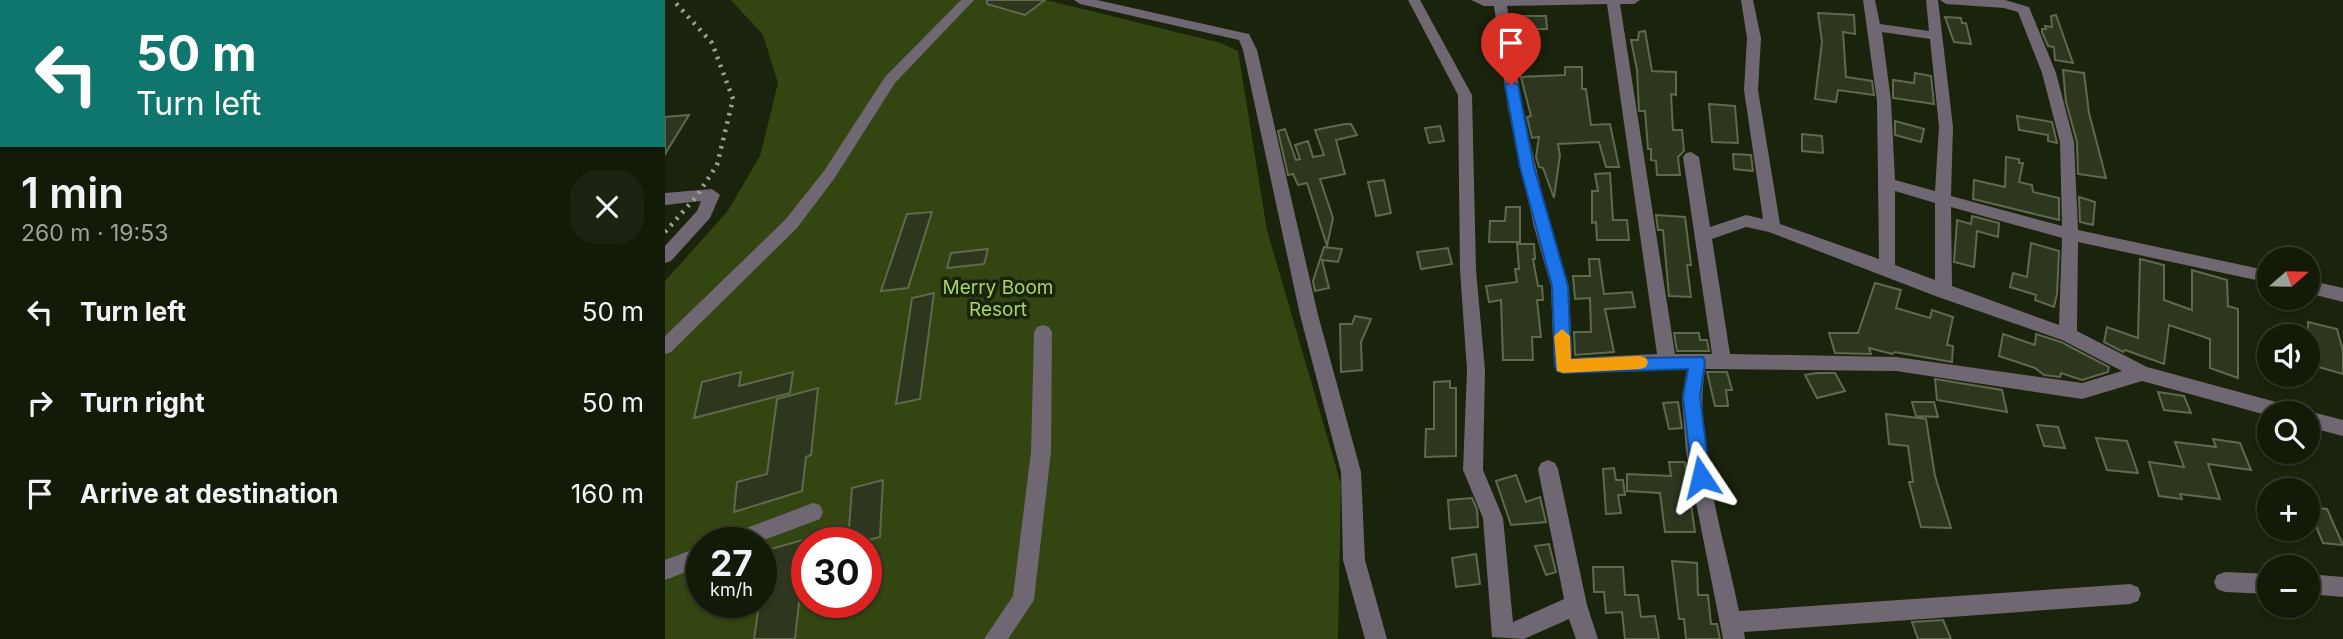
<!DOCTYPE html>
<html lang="en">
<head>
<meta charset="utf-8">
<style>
	:root { --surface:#141a08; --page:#1d2312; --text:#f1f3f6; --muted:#9da19c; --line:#333829 }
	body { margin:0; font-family:Inter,sans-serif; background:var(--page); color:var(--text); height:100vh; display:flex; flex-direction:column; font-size:26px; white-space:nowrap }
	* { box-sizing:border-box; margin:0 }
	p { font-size:23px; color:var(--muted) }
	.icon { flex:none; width:38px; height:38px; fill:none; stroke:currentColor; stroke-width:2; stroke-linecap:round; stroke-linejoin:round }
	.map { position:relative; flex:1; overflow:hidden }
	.drawer { display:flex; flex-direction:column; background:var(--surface); width:665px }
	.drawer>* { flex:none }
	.top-card { background:#0f766e; color:#fff; overflow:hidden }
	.needle { width:46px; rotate:70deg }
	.buttons { position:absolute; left:1592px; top:247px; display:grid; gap:14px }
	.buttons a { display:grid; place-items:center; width:63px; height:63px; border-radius:50%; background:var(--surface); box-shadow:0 2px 5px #0004,0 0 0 2px var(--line); font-size:35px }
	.speed { position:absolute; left:21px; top:527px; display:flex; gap:14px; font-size:35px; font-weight:700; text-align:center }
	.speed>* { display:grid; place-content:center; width:91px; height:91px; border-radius:50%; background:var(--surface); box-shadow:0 2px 5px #0004,0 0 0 2px var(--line); line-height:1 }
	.speed small { font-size:18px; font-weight:400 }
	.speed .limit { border:10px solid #d22; background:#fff; color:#111 }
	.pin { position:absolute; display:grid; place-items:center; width:60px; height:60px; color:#fff; margin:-72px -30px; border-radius:50% 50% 50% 0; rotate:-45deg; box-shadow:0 0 7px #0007 }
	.pin .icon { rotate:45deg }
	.me { position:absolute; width:77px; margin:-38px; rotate:350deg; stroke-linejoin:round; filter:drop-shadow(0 0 5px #0008) }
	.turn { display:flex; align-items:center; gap:24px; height:147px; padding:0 21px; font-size:32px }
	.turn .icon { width:91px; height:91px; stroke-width:2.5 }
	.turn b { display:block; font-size:49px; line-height:60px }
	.round { display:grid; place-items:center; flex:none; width:74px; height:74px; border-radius:28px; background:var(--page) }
	.summary { display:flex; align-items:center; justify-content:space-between; height:119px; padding:0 21px }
	h1 { font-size:42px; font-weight:600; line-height:52px }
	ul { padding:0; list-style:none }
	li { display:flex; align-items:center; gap:21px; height:91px; padding:0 21px }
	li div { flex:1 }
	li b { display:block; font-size:26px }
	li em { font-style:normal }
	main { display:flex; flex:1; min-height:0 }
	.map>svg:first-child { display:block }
	.green { fill:#334510; fill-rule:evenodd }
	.building { fill:#2d371e; stroke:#5e694e; stroke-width:2 }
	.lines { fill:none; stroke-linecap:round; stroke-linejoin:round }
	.street { fill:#6f6772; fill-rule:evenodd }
	.rail { stroke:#9ba390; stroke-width:4.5; stroke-dasharray:2.5 6; stroke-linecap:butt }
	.route { fill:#1a73e8; stroke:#114b97; stroke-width:2 }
	.slow { fill:#f59e0b }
	.labels { text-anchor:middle; stroke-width:7; stroke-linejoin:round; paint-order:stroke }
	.park-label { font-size:19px; fill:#aad368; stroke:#1a230b }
</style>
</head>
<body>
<main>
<section class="drawer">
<div class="top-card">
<div class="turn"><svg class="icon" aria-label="left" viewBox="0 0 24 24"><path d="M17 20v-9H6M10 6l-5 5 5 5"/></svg><div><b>50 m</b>Turn left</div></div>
</div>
<div class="summary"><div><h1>1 min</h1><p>260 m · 19:53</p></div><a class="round"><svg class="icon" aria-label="close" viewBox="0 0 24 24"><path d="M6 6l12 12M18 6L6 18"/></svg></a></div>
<ul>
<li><svg class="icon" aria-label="left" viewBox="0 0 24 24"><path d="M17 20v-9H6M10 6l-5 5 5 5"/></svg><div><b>Turn left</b></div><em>50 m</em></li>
<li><svg class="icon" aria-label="right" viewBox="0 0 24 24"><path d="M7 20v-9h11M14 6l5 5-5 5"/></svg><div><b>Turn right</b></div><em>50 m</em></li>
<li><svg class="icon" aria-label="arrive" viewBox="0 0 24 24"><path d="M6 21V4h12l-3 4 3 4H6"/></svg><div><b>Arrive at destination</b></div><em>160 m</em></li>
</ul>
</section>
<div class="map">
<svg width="1678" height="639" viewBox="0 0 1678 639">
	<rect width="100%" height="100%" fill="#1a230b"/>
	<path class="green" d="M 66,0 L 381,0 L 556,43 L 573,51 L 602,230 L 676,484 L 673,639 L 0,639 L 0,281 L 62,212 L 95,156 L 113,83 L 98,35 ZM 37,542 L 96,542 L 96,602 L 37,602 ZM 142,542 L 201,542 L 201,602 L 142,602 Z"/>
	<path class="building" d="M 322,0 L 380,0 L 360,15 L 322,4 Z
		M 1153,13 L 1189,15 L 1190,34 L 1178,32 L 1181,77 L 1207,81 L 1209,95 L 1173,90 L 1171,102 L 1150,99 L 1157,42 Z
		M 1391,15 L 1403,49 L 1408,63 L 1390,60 L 1389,47 L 1383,46 L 1377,32 L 1377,29 L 1381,29 L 1380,26 L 1387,27 L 1386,16 Z
		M 846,16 L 881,16 L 882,29 L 848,29 Z
		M 1280,17 L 1296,18 L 1297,23 L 1301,23 L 1306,44 L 1289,42 Z
		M 980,31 L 987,71 L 1011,72 L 1011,95 L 1006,94 L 1008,130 L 1017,130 L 1019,151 L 1013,157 L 1015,175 L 992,175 L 991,161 L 986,160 L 986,149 L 983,149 L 980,111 L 974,111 L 972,70 L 966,40 L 973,40 L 974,32 Z
		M 900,67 L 917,67 L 917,89 L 921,89 L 926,125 L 945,124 L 954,167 L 941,167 L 934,142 L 893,144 L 895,155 L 889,198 L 878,168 L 874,167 L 871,157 L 874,137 L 867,138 L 862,117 L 866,116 L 856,77 L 900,75 Z
		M 1398,70 L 1419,73 L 1424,113 L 1441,178 L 1413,174 L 1412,142 L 1401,102 Z
		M 1250,73 L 1266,76 L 1269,104 L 1228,98 L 1228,80 L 1249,83 Z
		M 1044,104 L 1070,106 L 1073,143 L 1047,142 Z
		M 24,115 L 0,154 L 0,117 Z
		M 1352,116 L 1387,122 L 1392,143 L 1383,141 L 1383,135 L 1354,130 Z
		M 1230,121 L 1259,129 L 1256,142 L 1230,135 Z
		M 680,124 L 686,124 L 692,135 L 671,140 L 680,174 L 655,179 L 668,218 L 662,246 L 642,183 L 633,185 L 628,174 L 623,175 L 613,131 L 620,129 L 631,160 L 635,159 L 630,145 L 643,141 L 648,157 L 659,155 L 650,130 Z
		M 775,126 L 779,141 L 764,143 L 760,128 Z
		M 1137,134 L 1157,136 L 1158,153 L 1137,151 Z
		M 1068,154 L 1086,155 L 1088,171 L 1069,169 Z
		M 1341,157 L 1354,159 L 1354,163 L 1358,163 L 1354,182 L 1367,185 L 1368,192 L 1394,198 L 1394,220 L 1308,199 L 1309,180 L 1340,187 Z
		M 945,173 L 948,220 L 962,220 L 964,240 L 932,240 L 931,222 L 927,223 L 927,191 L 933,191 L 930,174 Z
		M 719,180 L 726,213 L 711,216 L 703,182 Z
		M 1414,197 L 1430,202 L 1428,225 L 1415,222 Z
		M 841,207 L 855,207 L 855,242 L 824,242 L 825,221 L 840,221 Z
		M 267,212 L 243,288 L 216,291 L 242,214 Z
		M 991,215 L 1020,217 L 1026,265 L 1022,265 L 1026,297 L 1004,296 L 998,230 L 993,230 Z
		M 1307,216 L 1334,223 L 1333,237 L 1312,231 L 1309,267 L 1289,262 L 1292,220 L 1306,224 Z
		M 1366,243 L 1394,251 L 1392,294 L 1389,307 L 1370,300 L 1371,295 L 1345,287 L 1348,273 L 1362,277 Z
		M 852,244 L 869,244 L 870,259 L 868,259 L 873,286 L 877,286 L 878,300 L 872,300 L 876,337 L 867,337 L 868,360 L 838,360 L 836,300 L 824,302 L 821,286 L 852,282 L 850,269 L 854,269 Z
		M 659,247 L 677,249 L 673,262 L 657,260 L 664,288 L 650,291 L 648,281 Z
		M 783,248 L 787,264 L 756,269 L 752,252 Z
		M 323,249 L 319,264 L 282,268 L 286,253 Z
		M 924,259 L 934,259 L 939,294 L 967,292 L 970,307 L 940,309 L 949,352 L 910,355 L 909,332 L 926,332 L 925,298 L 910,299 L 908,276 L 925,276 Z
		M 1475,259 L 1499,265 L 1499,300 L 1527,310 L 1527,270 L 1562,280 L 1563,306 L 1573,309 L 1573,378 L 1545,368 L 1545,339 L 1504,325 L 1499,364 L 1460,350 L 1458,352 L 1439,342 L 1442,327 L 1473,338 Z
		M 1210,283 L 1236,290 L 1231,308 L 1265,318 L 1267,310 L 1288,317 L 1282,345 L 1288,346 L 1287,362 L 1230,352 L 1227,354 L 1204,348 L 1206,354 L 1170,353 L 1164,333 L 1193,333 Z
		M 269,293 L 255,399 L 231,404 L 247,298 Z
		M 690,316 L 706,319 L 696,342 L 697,370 L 676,372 L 675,324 L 687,324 Z
		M 1643,322 L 1672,329 L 1678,351 L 1678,374 L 1643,364 Z
		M 1009,333 L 1034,333 L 1035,340 L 1042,340 L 1044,351 L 1012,351 Z
		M 1338,334 L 1370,345 L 1371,334 L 1396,342 L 1444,367 L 1443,372 L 1417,380 L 1396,373 L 1395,377 L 1379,375 L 1370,368 L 1334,356 Z
		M 76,372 L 74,386 L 128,372 L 125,393 L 29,418 L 37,382 Z
		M 1042,372 L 1062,372 L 1067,390 L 1061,390 L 1063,406 L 1050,406 Z
		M 1151,373 L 1170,373 L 1180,391 L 1152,398 L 1140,375 Z
		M 1270,379 L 1337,390 L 1342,412 L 1272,400 Z
		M 785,381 L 785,388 L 791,388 L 791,456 L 760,457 L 761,429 L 769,429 L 769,382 Z
		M 153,388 L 146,455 L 141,457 L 137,491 L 69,512 L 72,482 L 102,474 L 112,399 Z
		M 1493,392 L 1519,396 L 1526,413 L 1499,410 Z
		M 1013,402 L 1017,428 L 1004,429 L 998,403 Z
		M 1247,402 L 1269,402 L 1273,417 L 1251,416 Z
		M 1221,414 L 1261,419 L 1270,476 L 1286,528 L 1256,527 L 1244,482 L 1248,482 L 1243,446 L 1224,444 Z
		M 1372,425 L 1393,427 L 1400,448 L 1379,446 Z
		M 1431,438 L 1462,441 L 1473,473 L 1442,470 Z
		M 1548,439 L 1575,443 L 1586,470 L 1543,464 L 1555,499 L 1515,494 L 1517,499 L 1494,496 L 1484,462 L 1519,467 L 1510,442 L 1551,447 Z
		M 1004,462 L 1020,462 L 1030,532 L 1000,532 L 995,493 L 962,491 L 962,474 L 1006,476 Z
		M 949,468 L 951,480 L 958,480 L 960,495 L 953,495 L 956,513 L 941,514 L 938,469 Z
		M 851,475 L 861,502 L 875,497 L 881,522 L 846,525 L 831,481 Z
		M 218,480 L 215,537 L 195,542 L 183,542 L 187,488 Z
		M 807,498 L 812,509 L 813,527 L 785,529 L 783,500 Z
		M 1643,507 L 1662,509 L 1678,545 L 1658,543 Z
		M 141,539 L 130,639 L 89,639 L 102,550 Z
		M 884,544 L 891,572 L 881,575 L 870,546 Z
		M 811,554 L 815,584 L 791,587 L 787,558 Z
		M 1007,561 L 1032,563 L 1033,595 L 1043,595 L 1046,624 L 1052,624 L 1055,639 L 1021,639 L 1019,619 L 1014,619 Z
		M 928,567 L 958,567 L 960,595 L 973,595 L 976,617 L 990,616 L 994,639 L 960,639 L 957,612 L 941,613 L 939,592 L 929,592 Z
		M 1278,620 L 1286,639 L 1253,639 L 1247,622 Z"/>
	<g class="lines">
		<path class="street" d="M 296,0 L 309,0 L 230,83 L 169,179 L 132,228 L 6,352 L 0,354 L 0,336 L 120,220 L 159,171 L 220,77 Z
			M 409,0 L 432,0 L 579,33 L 584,34 L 592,50 L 653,315 L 696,472 L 700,560 L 722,639 L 700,639 L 678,560 L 676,472 L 635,315 L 578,50 L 574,40 L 415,4 Z
			M 743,0 L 755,0 L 807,95 L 811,270 L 820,370 L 818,470 L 838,518 L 848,622 L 899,599 L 873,469 L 876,463 L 883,460 L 890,463 L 893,469 L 922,605 L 933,639 L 911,639 L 904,619 L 859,639 L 827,637 L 818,518 L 798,470 L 802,370 L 795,270 L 793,95 Z
			M 806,0 L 975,0 L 969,4 L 955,4 L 1010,354 L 1047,354 L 1018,157 L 1021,153 L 1026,152 L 1034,157 L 1045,227 L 1081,215 L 1098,219 L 1079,90 L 1082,38 L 1076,0 L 1088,0 L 1096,38 L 1093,90 L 1115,224 L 1214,259 L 1212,101 L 1198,0 L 1210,0 L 1215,24 L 1264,31 L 1261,0 L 1273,0 L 1288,127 L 1286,196 L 1397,226 L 1395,142 L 1377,73 L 1353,12 L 1339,8 L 1281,4 L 1275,0 L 1340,0 L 1364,7 L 1391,73 L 1409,142 L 1413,230 L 1605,271 L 1605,283 L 1413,242 L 1412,331 L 1482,367 L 1622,405 L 1629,407 L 1631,413 L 1605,413 L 1605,416 L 1477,381 L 1417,399 L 1231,371 L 1040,369 C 1028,443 1059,537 1074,611 L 1465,584 L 1473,587 L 1476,594 L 1473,601 L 1465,604 L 1079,632 L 1080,639 L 1058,639 L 1021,452 L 1017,397 L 1022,369 L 898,373 L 892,371 L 889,366 L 886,286 L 869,227 L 843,108 L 829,6 L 819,6 ZM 942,4 L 992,354 L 907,358 L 904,286 L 885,227 L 857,108 L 842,6 ZM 1217,32 L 1265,39 L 1274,127 L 1270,191 L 1230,180 L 1226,101 ZM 1230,191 L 1270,203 L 1270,280 L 1230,265 ZM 1286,207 L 1397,238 L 1394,325 L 1287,286 ZM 1081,227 L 1104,232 L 1273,297 L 1397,340 L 1457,371 L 1417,383 L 1231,357 L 1065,354 L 1047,239 Z
			M 47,189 L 55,195 L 45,218 L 6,261 L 0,263 L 0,246 L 32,211 L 36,201 L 0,205 L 0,193 Z
			M 1643,280 L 1678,288 L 1678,302 L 1643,293 Z
			M 378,325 L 384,327 L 387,332 L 386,452 L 369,600 L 343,639 L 319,639 L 348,596 L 366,452 L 369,332 L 372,327 Z
			M 1643,411 L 1678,420 L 1678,436 L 1643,427 L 1643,413 L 1637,413 Z
			M 148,503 L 155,505 L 158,512 L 155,519 L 94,542 L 60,542 L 63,535 Z
			M 37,546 L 37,566 L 0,580 L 0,560 Z
			M 1560,572 L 1605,574 L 1605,594 L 1560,592 L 1552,589 L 1549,582 L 1552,575 Z
			M 1643,574 L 1678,577 L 1678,597 L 1643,594 Z"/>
		<path class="rail" d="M 0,232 L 31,197 L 52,165 L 68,99 L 47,43 L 8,0"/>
	</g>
	<path class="route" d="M 846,81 L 853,85 L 869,167 L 903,286 L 906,359 L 1038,357 L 1040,362 L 1035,397 L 1045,477 L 1043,482 L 1036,485 L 1030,482 L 1027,477 L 1018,397 L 1023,369 L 898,373 L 892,371 L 890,366 L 887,286 L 855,167 L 840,85 Z"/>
	<path class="slow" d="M 897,329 L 905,336 L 906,359 L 975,356 L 981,358 L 983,362 L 981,367 L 975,369 L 898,373 L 892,371 L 889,336 Z"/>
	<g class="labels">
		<g class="park-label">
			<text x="333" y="294">Merry Boom<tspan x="333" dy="22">Resort</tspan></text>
		</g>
	</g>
</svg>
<div class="buttons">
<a><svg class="needle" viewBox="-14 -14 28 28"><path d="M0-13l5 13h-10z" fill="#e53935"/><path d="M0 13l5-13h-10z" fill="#9da19c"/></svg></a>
<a><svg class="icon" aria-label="sound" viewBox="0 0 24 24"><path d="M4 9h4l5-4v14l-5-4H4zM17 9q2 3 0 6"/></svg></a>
<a><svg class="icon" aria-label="search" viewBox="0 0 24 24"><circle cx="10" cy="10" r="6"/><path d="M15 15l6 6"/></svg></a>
<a>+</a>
<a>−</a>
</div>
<div class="speed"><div>27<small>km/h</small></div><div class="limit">30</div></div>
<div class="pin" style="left:846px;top:85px;background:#d93025"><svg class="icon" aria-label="arrive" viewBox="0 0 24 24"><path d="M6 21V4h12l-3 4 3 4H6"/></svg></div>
<svg class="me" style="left:1036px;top:477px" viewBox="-20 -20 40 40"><path d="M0-17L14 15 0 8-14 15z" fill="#1a73e8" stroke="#fff" stroke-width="4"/></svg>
</div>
</main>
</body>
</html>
